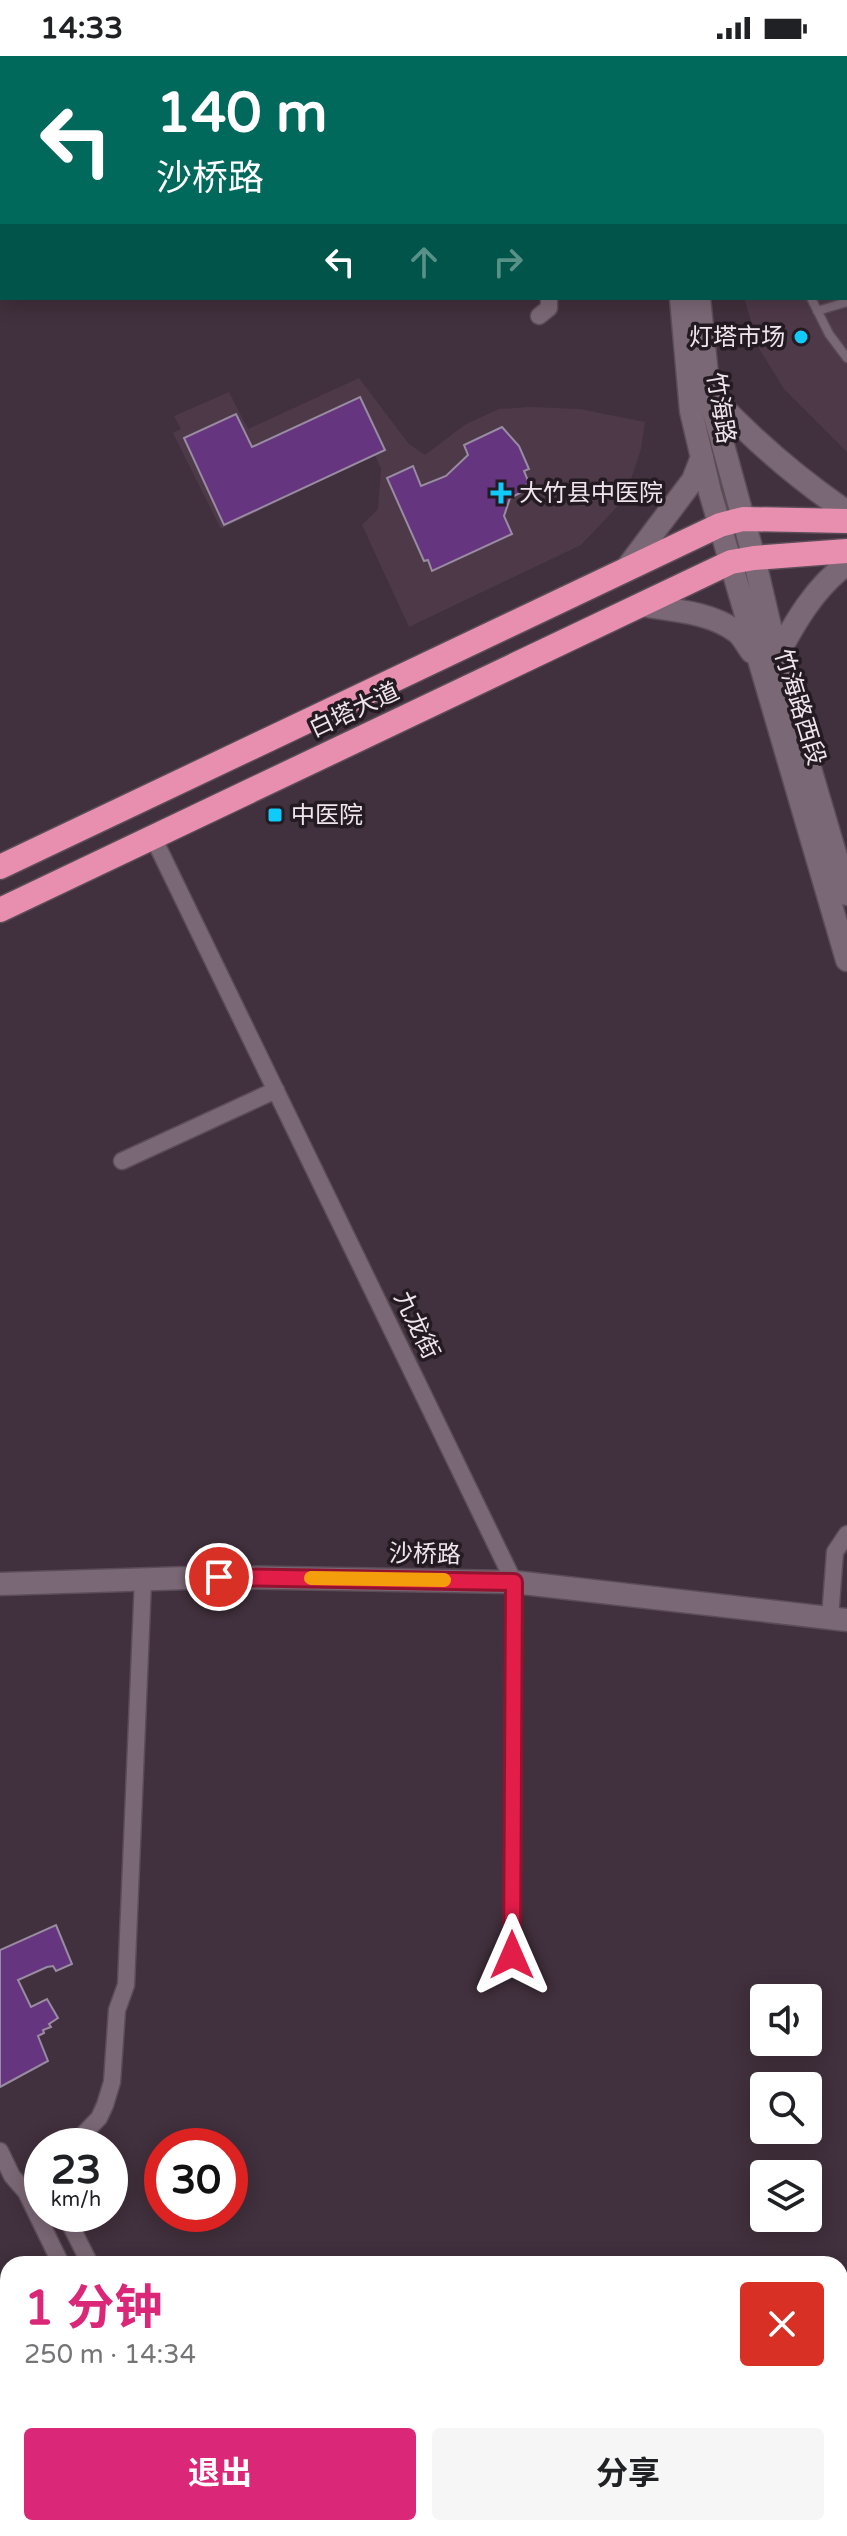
<!DOCTYPE html>
<html lang="zh">
<head>
<meta charset="utf-8">
<style>
	:root { --surface:#fff; --page:#f6f6f6; --text:#202124; --muted:#757577; --accent:#db2777 }
	body { margin:0; font-family:"Varela Round","Noto Sans SC",sans-serif; background:var(--page); color:var(--text); height:100vh; display:flex; flex-direction:column; font-size:30px; white-space:nowrap }
	* { box-sizing:border-box; margin:0 }
	p { font-size:26px; color:var(--muted) }
	.icon { flex:none; width:44px; height:44px; fill:none; stroke:currentColor; stroke-width:2; stroke-linecap:round; stroke-linejoin:round }
	.map { position:relative; flex:1; overflow:hidden }
	.drawer { position:absolute; left:0px; top:2200px; width:848px; height:280px; display:flex; flex-direction:column; background:var(--surface); border-radius:24px 24px 0 0; box-shadow:0 4px 20px #0003 }
	.drawer>* { flex:none }
	.banner { position:absolute; left:0px; top:0px; width:848px; height:244px; box-shadow:0 4px 20px #0003; background:#00695c; color:#fff; overflow:hidden }
	.controls { position:absolute; left:750px; top:1928px; display:grid; gap:16px }
	.controls a { display:grid; place-items:center; width:72px; height:72px; border-radius:8px; background:var(--surface); box-shadow:0 4px 20px #0003; font-size:40px }
	.speed { position:absolute; left:24px; top:2072px; display:flex; gap:16px; font-size:40px; font-weight:700; text-align:center }
	.speed>* { display:grid; place-content:center; width:104px; height:104px; border-radius:50%; background:var(--surface); box-shadow:0 4px 20px #0003; line-height:1 }
	.speed small { font-size:20px; font-weight:400 }
	.speed .limit { border:12px solid #d22; background:#fff; color:#111 }
	.pin { position:absolute; display:grid; place-items:center; width:68px; height:68px; color:#fff; margin:-34px; border:4px solid #fff; border-radius:50%; box-shadow:0 2px 8px #0007 }
	.me { position:absolute; width:88px; margin:-44px; rotate:0deg; stroke-linejoin:round; filter:drop-shadow(0 0 6px #0008) }
	.turn { display:flex; align-items:center; gap:28px; height:168px; padding:0 24px; font-size:36px }
	.turn .icon { width:104px; height:104px; stroke-width:2.5 }
	.turn b { display:block; font-size:56px; line-height:68px }
	.lanes { display:flex; align-items:center; height:76px; padding:0 24px; background:#0003; justify-content:center; gap:40px; direction:ltr }
	.lanes .off { opacity:.35 }
	.round { display:grid; place-items:center; flex:none; width:84px; height:84px; border-radius:8px; background:var(--page) }
	.head { display:flex; align-items:center; justify-content:space-between; height:136px; padding:0 24px }
	h1 { font-size:48px; font-weight:700; line-height:60px; color:var(--accent) }
	.action { display:flex; gap:16px; margin-top:auto; padding:16px 24px }
	.action a { flex:1; height:92px; border-radius:8px; background:var(--accent); color:#fff; font-size:32px; font-weight:700; line-height:92px; text-align:center }
	.action a+a { background:var(--page); color:var(--text) }
	.status { display:flex; justify-content:space-between; align-items:center; height:56px; padding:0 40px; background:var(--surface); direction:ltr }
	.status svg { height:22px; fill:currentColor }
	.map>svg:first-child { display:block }
	.built { fill:#4e3949 }
	.building { fill:#66357f; stroke:#988ca0; stroke-width:2 }
	.lines { fill:none; stroke-linecap:round; stroke-linejoin:round }
	.lane-casing { stroke:#5b4d58; stroke-width:11 }
	.street-casing { stroke:#5b4d58; stroke-width:19 }
	.secondary-casing { stroke:#5b4d58; stroke-width:25 }
	.highway-casing { stroke:#5b4d58; stroke-width:27 }
	.path { stroke:#8c7d88; stroke-width:3; stroke-dasharray:6 4; stroke-linecap:butt }
	.lane { stroke:#7b6876; stroke-width:8 }
	.street { stroke:#7b6876; stroke-width:16 }
	.secondary { stroke:#7b6876; stroke-width:22 }
	.highway { stroke:#e88faf; stroke-width:24 }
	.route-casing { stroke:#92132f; stroke-width:20 }
	.route { stroke:#e11d48; stroke-width:14 }
	.slow { stroke:#f59e0b; stroke-width:14 }
	.poi-dot { fill:#10cafa; stroke:#231b21; stroke-width:3 }
	.labels { text-anchor:middle; stroke-width:7; stroke-linejoin:round; paint-order:stroke }
	.poi-label { font-size:24px; fill:#f0e5ed; stroke:#231b21; text-anchor:start }
	.street-label { font-size:24px; fill:#f0e5ed; stroke:#231b21 }
</style>
</head>
<body>
<div class="status"><b>14:33</b><svg viewBox="0 0 49 12"><path d="M0 12V9h3v3zM5 12V6h3v6zM10 12V3h3v9zM15 12V0h3v12zM26 1h20v11H26zM47 4h2v5h-2z"/></svg></div>
<div class="map">
<svg width="847" height="2480" viewBox="0 0 847 2480">
	<rect width="100%" height="100%" fill="#41303d"/>
	<path class="built" d="M 846,183 L 847,183 L 847,396 L 784,333 L 760,294 L 744,242 L 846,242 Z
		M 359,322 L 409,388 L 425,399 L 466,368 L 499,353 L 530,351 L 580,353 L 645,366 L 641,393 L 631,423 L 617,451 L 581,489 L 409,571 L 362,469 L 378,453 L 381,413 L 375,399 L 221,473 L 173,377 L 181,373 L 174,360 L 229,336 L 248,373 Z"/>
	<path class="building" d="M 360,341 L 385,394 L 224,469 L 184,382 L 236,358 L 252,391 Z
		M 502,371 L 519,390 L 529,413 L 524,415 L 529,427 L 526,429 L 528,433 L 510,442 L 504,460 L 512,478 L 432,515 L 428,504 L 424,505 L 387,422 L 413,410 L 421,430 L 446,420 L 468,399 L 464,389 Z
		M 56,1869 L 72,1908 L 56,1915 L 53,1910 L 47,1911 L 18,1924 L 31,1951 L 47,1943 L 58,1962 L 49,1968 L 51,1971 L 43,1974 L 44,1977 L 38,1980 L 48,2005 L 0,2031 L 0,1894 Z"/>
	<g class="lines">
		<defs>
			<path id="lane" d="M 846,175 L 847,174
				M 811,242 L 829,278 L 847,302
				M 817,255 L 847,246"/>
			<path id="street" d="M 415,0 L 428,2
				M 184,2 L 184,0
				M 539,260 L 549,252 L 549,242
				M 153,781 L 514,1526 L 512,1899
				M 122,1105 L 276,1034
				M 830,1562 L 835,1496 L 847,1478
				M 72,2090 L 99,2062 L 105,2049 L 112,2026 L 117,1954 L 126,1929 L 143,1524
				M 0,2095 L 12,2120 L 26,2136 L 61,2208
				M 65,2158 L 90,2208
				M 185,2472 L 188,2480
				M 33,2480 L 51,2472"/>
			<path id="secondary" d="M 663,0 L 663,2
				M 680,0 L 681,2
				M 681,242 L 691,355 L 710,436 L 847,904
				M 699,242 L 709,338 L 754,502 L 777,600 L 847,838
				M 712,340 C 753,384 797,422 847,456
				M 626,513 L 693,424 L 702,401
				M 640,549 C 672,554 711,556 737,576 C 743,581 747,590 752,596
				M 777,600 C 795,566 815,531 847,508
				M 0,1528 L 219,1521 L 514,1526 L 847,1564"/>
			<path id="highway" d="M 0,811 L 720,469 L 743,463 L 847,465
				M 0,854 L 731,506 L 754,502 L 847,495"/>
		</defs>
		<use href="#lane" class="lane-casing"/>
		<use href="#street" class="street-casing"/>
		<use href="#secondary" class="secondary-casing"/>
		<use href="#highway" class="highway-casing"/>
		<path class="path" d="M 0,2377 L 8,2376
			M 0,2393 L 8,2391
			M 0,2470 L 8,2467
			M 10,2472 L 13,2480"/>
		<use href="#lane" class="lane"/>
		<use href="#street" class="street"/>
		<use href="#secondary" class="secondary"/>
		<use href="#highway" class="highway"/>
	</g>
	<g class="lines">
		<defs>
			<path id="route" d="M 219,1521 L 514,1526 L 512,1899"/>
		</defs>
		<use href="#route" class="route-casing"/>
		<use href="#route" class="route"/>
		<path class="slow" d="M 311,1522 L 444,1524"/>
	</g>
	<g class="poi-dot">
		<circle cx="801" cy="281" r="8"/>
		<path d="M497 425h8v8h8v8h-8v8h-8v-8h-8v-8h8z"/>
		<rect x="267" y="751" width="16" height="16" rx="4"/>
	</g>
	<g class="labels">
		<g class="poi-label">
			<text x="785" y="289" text-anchor="end">灯塔市场</text>
			<text x="519" y="445">大竹县中医院</text>
			<text x="291" y="767">中医院</text>
		</g>
		<g class="street-label">
			<text transform="translate(721 352) rotate(81)" y="8">竹海路</text>
			<text transform="translate(800 651) rotate(73)" y="8">竹海路西段</text>
			<text transform="translate(354 654) rotate(-25)" y="8">白塔大道</text>
			<text transform="translate(417 1269) rotate(64)" y="8">九龙街</text>
			<text transform="translate(425 1498) rotate(1)" y="8">沙桥路</text>
		</g>
	</g>
</svg>
<div class="controls">
<a><svg class="icon" aria-label="sound" viewBox="0 0 24 24"><path d="M4 9h4l5-4v14l-5-4H4zM17 9q2 3 0 6"/></svg></a>
<a><svg class="icon" aria-label="search" viewBox="0 0 24 24"><circle cx="10" cy="10" r="6"/><path d="M15 15l6 6"/></svg></a>
<a><svg class="icon" aria-label="layers" viewBox="0 0 24 24"><path d="M12 4l9 5-9 5-9-5zM3 14l9 5 9-5"/></svg></a>
</div>
<div class="speed"><div>23<small>km/h</small></div><div class="limit">30</div></div>
<div class="pin" style="left:219px;top:1521px;background:#d93025"><svg class="icon" aria-label="arrive" viewBox="0 0 24 24"><path d="M6 21V4h12l-3 4 3 4H6"/></svg></div>
<svg class="me" style="left:512px;top:1899px" viewBox="-20 -20 40 40"><path d="M0-17L14 15 0 8-14 15z" fill="#e11d48" stroke="#fff" stroke-width="4"/></svg>
<div class="banner">
<div class="turn"><svg class="icon" aria-label="left" viewBox="0 0 24 24"><path d="M17 20v-9H6M10 6l-5 5 5 5"/></svg><div><b>140 m</b>沙桥路</div></div>
<div class="lanes"><svg class="icon" aria-label="left" viewBox="0 0 24 24"><path d="M17 20v-9H6M10 6l-5 5 5 5"/></svg><svg class="icon off" aria-label="ahead" viewBox="0 0 24 24"><path d="M12 20V5M6 11l6-6 6 6"/></svg><svg class="icon off" aria-label="right" viewBox="0 0 24 24"><path d="M7 20v-9h11M14 6l5 5-5 5"/></svg></div>
</div>
<section class="drawer">
<div class="head"><div><h1>1 分钟</h1><p>250 m · 14:34</p></div><a class="round" style="background:#d93025;color:#fff"><svg class="icon" aria-label="close" viewBox="0 0 24 24"><path d="M6 6l12 12M18 6L6 18"/></svg></a></div>
<div class="action"><a>退出</a><a>分享</a></div>
</section>
</div>
</body>
</html>
